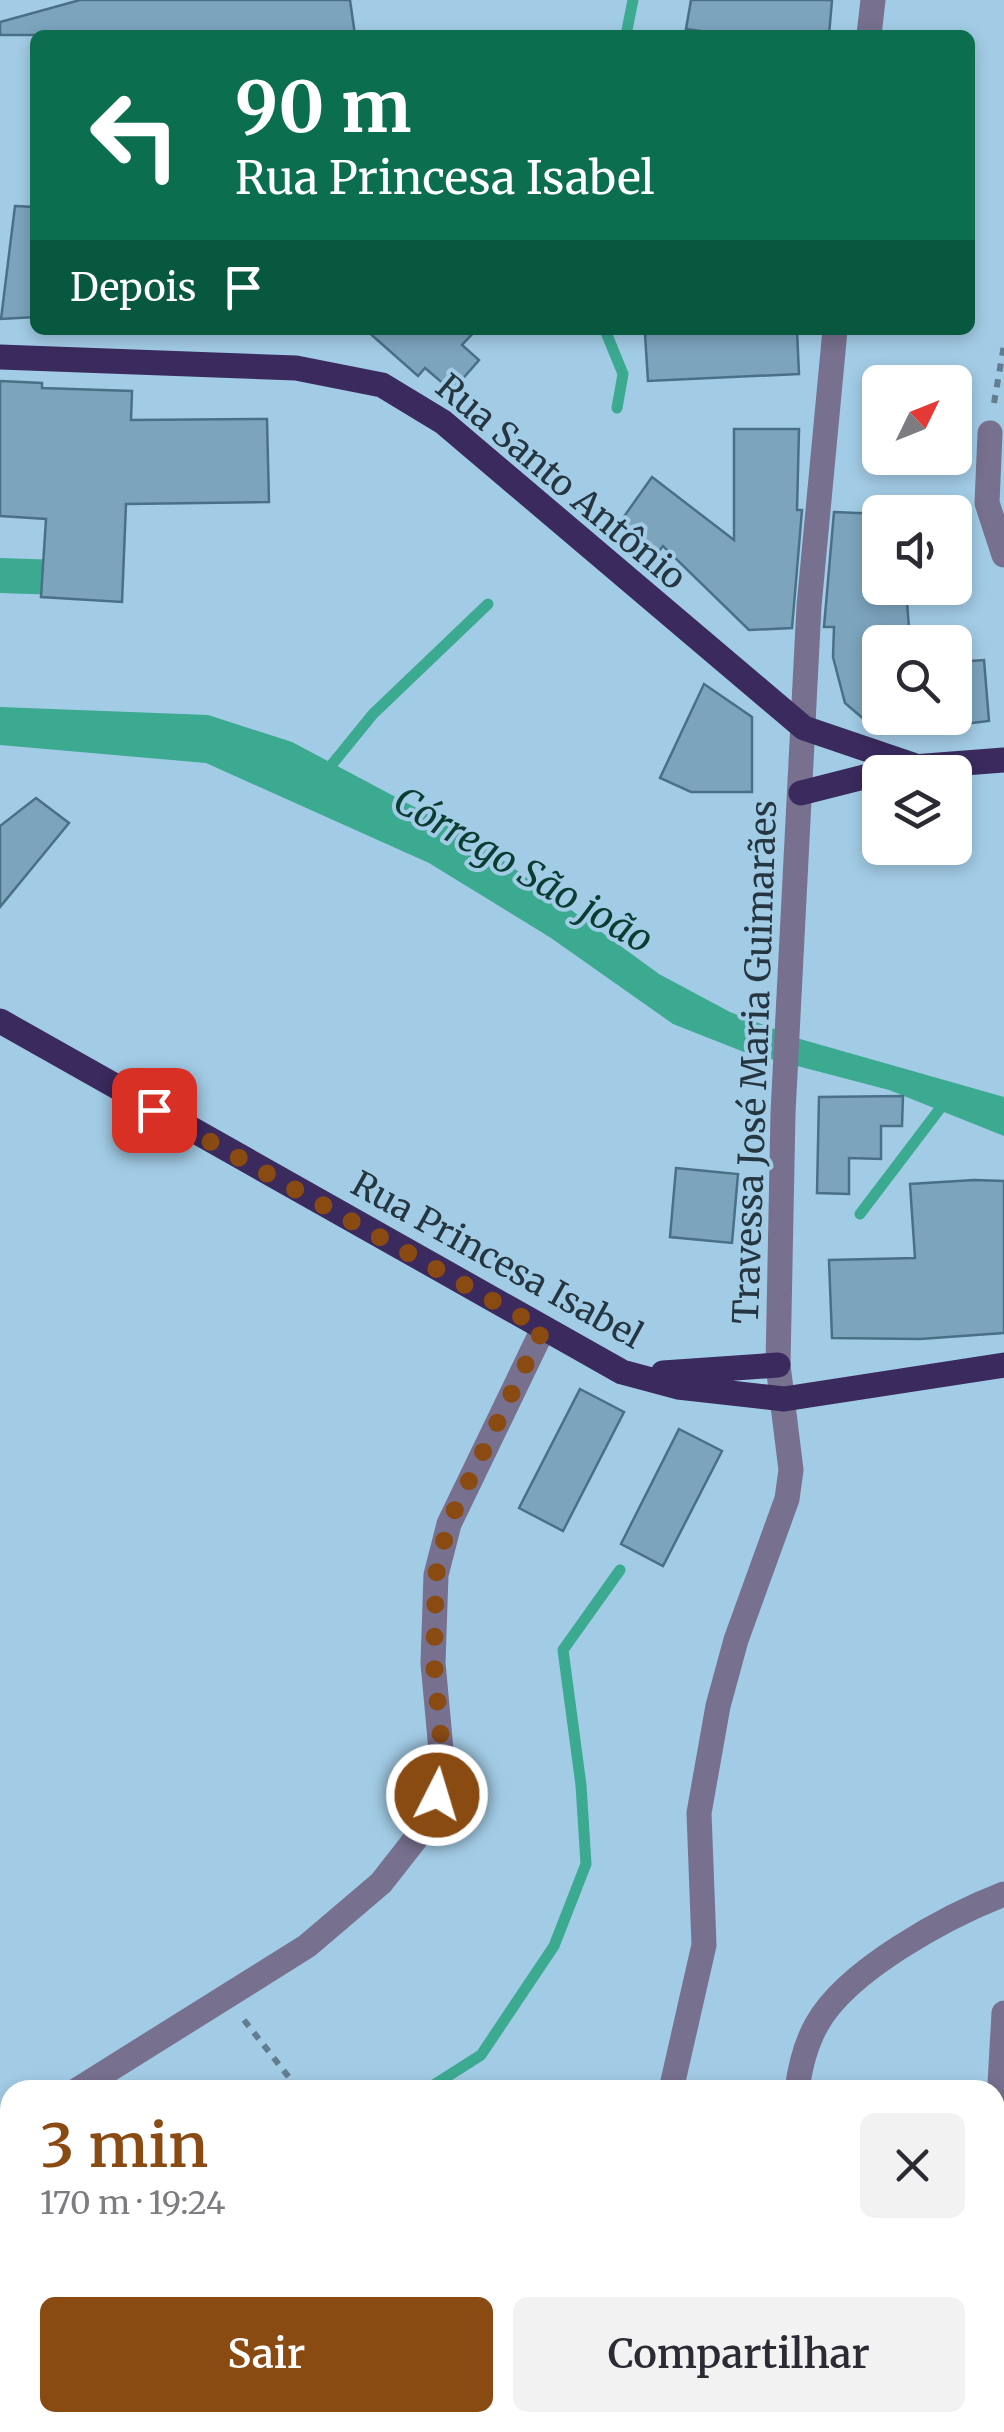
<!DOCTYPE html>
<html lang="pt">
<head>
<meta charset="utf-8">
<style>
	:root { --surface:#fff; --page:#f2f2f3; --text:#2b2b33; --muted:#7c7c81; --accent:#8a4b13 }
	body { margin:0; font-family:Merriweather,serif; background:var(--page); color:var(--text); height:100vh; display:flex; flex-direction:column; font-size:38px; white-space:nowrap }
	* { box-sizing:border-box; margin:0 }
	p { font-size:32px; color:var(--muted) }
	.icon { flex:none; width:55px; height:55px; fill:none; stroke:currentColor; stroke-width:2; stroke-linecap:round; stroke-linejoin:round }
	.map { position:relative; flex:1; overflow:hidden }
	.sheet { position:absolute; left:0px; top:2080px; width:1005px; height:352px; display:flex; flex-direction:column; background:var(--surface); border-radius:30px 30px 0 0; box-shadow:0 5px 15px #0003 }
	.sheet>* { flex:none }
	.hud { position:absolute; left:30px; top:30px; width:945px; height:305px; border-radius:15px; box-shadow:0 5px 15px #0003; background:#0b6e4f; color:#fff; overflow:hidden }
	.needle { width:65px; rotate:47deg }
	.fabs { position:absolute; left:862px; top:365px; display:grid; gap:20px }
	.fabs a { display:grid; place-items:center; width:110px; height:110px; border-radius:15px; background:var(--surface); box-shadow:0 5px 15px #0003; font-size:50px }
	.pin { position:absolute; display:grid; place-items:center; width:85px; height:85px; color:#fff; margin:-42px; border-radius:20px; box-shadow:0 5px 15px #0006 }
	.me { position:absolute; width:110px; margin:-55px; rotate:5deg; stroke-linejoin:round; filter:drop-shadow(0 0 8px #0008) }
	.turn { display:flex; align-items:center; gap:35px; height:210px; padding:0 40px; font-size:45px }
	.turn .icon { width:130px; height:130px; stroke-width:2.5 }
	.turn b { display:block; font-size:70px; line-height:85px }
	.then { display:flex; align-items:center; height:95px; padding:0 40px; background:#0003; gap:20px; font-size:38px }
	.round { display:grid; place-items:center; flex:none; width:105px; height:105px; border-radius:15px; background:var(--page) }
	.head { display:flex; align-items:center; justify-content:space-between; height:170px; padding:0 40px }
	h1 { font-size:60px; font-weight:600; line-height:75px; color:var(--accent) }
	.primary-button { display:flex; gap:20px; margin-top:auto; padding:20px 40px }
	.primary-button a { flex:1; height:115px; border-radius:15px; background:var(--accent); color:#fff; font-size:40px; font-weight:600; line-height:115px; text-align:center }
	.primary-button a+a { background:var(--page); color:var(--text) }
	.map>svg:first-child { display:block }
	.water { fill:#3ca991 }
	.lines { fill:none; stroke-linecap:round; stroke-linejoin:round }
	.stream { stroke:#3ca991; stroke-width:11 }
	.building { fill:#7ca4bd; stroke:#4a7087; stroke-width:2.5 }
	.path { stroke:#617d8f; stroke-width:6; stroke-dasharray:8 8; stroke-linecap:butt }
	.minor { stroke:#77708e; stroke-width:25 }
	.major { stroke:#3a2a5e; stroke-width:25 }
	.route { stroke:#8a4b13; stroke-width:18; stroke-dasharray:0 32.4 }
	.labels { text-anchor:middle; stroke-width:8; stroke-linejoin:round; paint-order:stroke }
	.street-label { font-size:35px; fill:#253640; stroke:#a2cbe5 }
	.water-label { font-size:38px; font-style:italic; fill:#0b3c32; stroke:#a2cbe5 }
</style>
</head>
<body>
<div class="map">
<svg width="1004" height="2432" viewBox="0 0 1004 2432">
	<rect width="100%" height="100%" fill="#a2cbe5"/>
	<path class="water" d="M 0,558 L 61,560 L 60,595 L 0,593 Z
		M 0,707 L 208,715 L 292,742 L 471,837 L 659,974 L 730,1012 L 800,1039 L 1004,1097 L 1004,1136 L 889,1090 L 744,1052 L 673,1024 L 551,938 L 429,863 L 206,763 L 0,745 Z"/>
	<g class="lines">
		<path class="stream" d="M 626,35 L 633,0
			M 605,330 L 623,374 L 617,408
			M 325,773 L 373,714 L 488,604
			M 860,1214 L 945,1102
			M 426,2090 L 481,2055 L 554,1946 L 586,1864 L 581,1785 L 563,1650 L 620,1570
			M 0,2323 L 10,2319"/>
	</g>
	<path class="building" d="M 80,0 L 350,0 L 355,35 L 0,35 L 0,22 Z
		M 691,0 L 832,0 L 829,35 L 729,35 L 686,29 Z
		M 15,206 L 35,207 L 35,317 L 1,319 Z
		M 366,330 L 476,330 L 462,345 L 479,360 L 452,391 L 425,368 L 418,376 Z
		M 725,330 L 797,330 L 799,374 L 648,381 L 645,334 Z
		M 0,381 L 42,383 L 42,388 L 132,391 L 131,420 L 267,419 L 269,502 L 126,504 L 122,602 L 41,597 L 46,519 L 0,516 Z
		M 734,429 L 799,429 L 797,510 L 802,510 L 792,628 L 749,630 L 663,546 L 656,555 L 618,525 L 652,477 L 734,540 Z
		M 834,512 L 880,514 L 880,588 L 906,588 L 910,642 L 880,642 L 880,733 L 845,703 L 833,657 L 834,627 L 824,627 Z
		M 984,660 L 989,721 L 955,725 L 955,662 Z
		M 704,684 L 752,717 L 752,792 L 691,792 L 660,778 Z
		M 36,798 L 69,823 L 0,907 L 0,826 Z
		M 903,1096 L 902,1126 L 881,1126 L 881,1159 L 849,1158 L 849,1194 L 817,1193 L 819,1097 Z
		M 676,1168 L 738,1174 L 732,1243 L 670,1237 Z
		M 974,1180 L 1004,1181 L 1004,1333 L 920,1339 L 832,1338 L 829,1260 L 915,1258 L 910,1184 Z
		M 580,1389 L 624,1412 L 563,1531 L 519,1508 Z
		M 679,1429 L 722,1451 L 663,1566 L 621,1544 Z"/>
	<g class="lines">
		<path class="path" d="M 994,403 L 1004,345
			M 244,2020 L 299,2090"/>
		<path class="minor" d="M 869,35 L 873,0
			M 990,433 L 987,503 L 1004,555
			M 1004,2013 L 998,2119 L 1004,2216
			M 77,2090 L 307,1946 L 381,1883 L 417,1837 L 437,1795 L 441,1750 L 433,1663 L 436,1575 L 449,1524 L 543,1329
			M 671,2090 L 704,1945 L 699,1813 L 718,1706 L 736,1640 L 787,1499 L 791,1470 L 778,1365 L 783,1113 L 809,606 L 835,330
			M 797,2090 C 800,2067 805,2045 817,2024 C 847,1970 947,1916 1004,1894
			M 0,2140 L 10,2133
			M 662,2422 L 673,2432"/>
		<path class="major" d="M 0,357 L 296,368 L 382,385 L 443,422 L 804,728 L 913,765
			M 900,768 L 1004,760
			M 801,793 L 880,773
			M 0,1021 L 622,1372 L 678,1387 L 784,1399 L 1004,1365
			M 663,1373 L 778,1365"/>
	</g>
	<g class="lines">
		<path class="route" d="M 154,1110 L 543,1329 L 448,1524 L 436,1575 L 434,1663 L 442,1750 L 437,1795"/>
	</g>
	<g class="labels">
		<g class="street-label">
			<text transform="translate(561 482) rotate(40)" y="12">Rua Santo Antônio</text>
			<text transform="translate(755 1062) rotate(-88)" y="12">Travessa José Maria Guimarães</text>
			<text transform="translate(497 1260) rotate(29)" y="12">Rua Princesa Isabel</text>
		</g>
		<g class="water-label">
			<text transform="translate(523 870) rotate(30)" y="13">Córrego São joão</text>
		</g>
	</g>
</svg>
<div class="fabs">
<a><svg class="needle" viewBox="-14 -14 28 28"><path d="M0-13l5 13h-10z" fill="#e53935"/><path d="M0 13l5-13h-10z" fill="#7c7c81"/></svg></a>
<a><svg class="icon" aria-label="sound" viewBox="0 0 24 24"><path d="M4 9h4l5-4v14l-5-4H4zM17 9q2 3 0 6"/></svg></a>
<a><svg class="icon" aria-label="search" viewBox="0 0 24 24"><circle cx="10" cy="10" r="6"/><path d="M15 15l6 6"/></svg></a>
<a><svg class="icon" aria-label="layers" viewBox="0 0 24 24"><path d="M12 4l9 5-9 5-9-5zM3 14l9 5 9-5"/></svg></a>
</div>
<div class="pin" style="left:154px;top:1110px;background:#d93025"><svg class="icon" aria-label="arrive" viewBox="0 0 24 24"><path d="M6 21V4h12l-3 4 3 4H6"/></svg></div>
<svg class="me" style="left:437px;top:1795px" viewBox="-20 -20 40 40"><circle r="17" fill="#8a4b13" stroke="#fff" stroke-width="3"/><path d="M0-11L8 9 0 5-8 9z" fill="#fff"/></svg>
<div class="hud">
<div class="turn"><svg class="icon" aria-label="left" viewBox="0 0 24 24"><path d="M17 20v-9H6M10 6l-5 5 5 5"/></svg><div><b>90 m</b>Rua Princesa Isabel</div></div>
<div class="then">Depois<svg class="icon" aria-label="arrive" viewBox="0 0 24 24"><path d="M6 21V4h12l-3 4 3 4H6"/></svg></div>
</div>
<section class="sheet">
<div class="head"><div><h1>3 min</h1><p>170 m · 19:24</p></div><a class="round"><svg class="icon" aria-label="close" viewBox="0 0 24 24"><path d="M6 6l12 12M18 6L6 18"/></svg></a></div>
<div class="primary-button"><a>Sair</a><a>Compartilhar</a></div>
</section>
</div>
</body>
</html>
